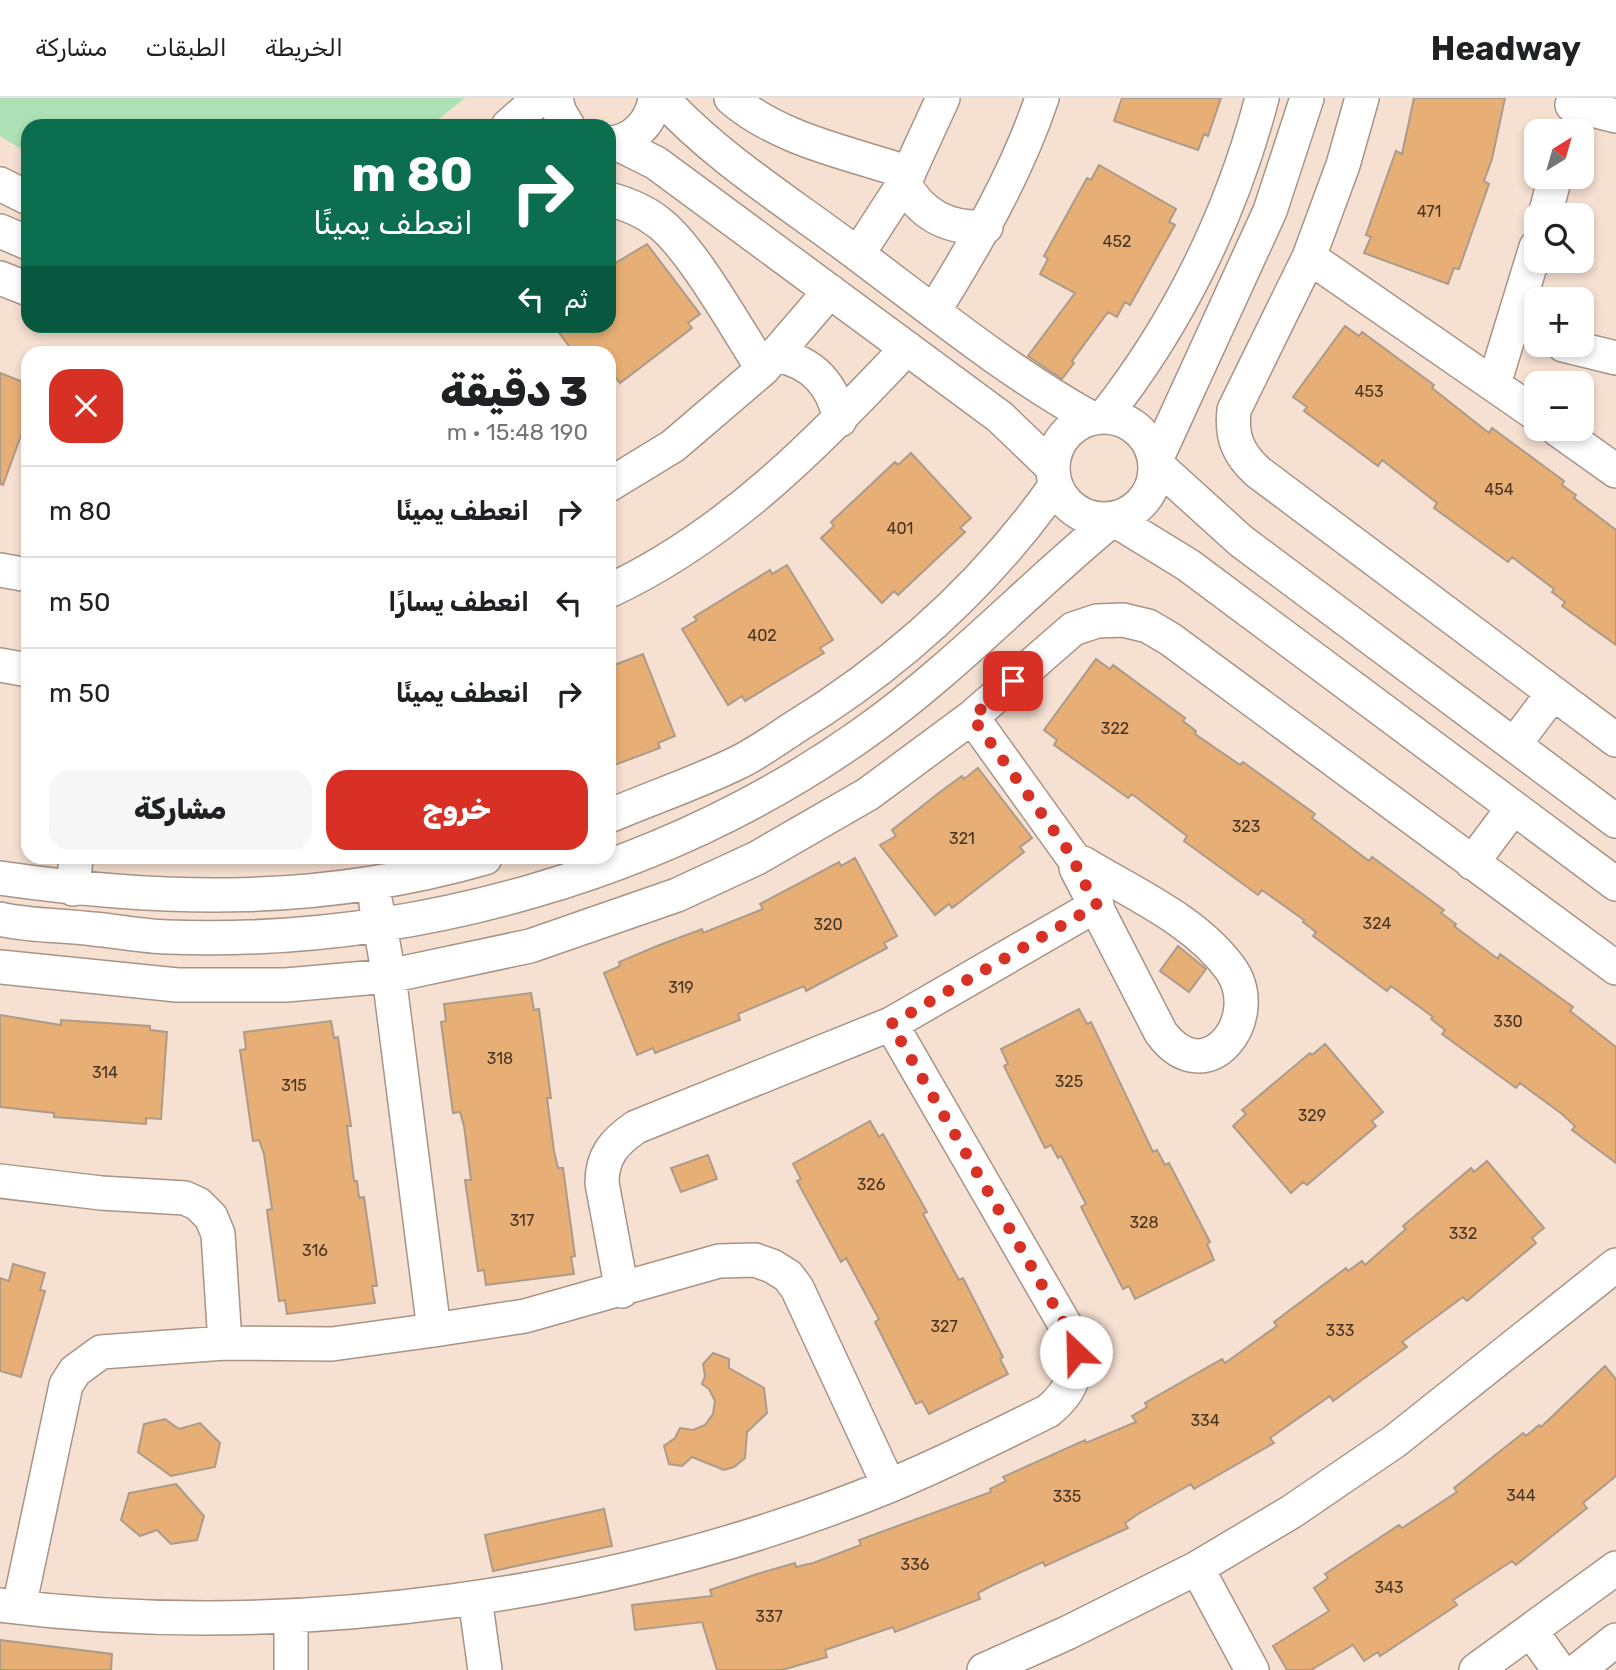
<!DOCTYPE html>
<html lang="ar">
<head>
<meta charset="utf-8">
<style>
	:root { --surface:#fff; --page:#f6f6f6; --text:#202124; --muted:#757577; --line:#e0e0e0; --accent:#d93025 }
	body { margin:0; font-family:Rubik,"Noto Naskh Arabic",sans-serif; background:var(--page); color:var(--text); direction:rtl; height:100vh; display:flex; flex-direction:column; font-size:26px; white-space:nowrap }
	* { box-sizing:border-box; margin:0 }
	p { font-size:23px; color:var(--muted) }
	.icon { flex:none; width:38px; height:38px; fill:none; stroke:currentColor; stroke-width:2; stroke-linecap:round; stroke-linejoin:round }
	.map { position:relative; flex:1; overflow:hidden; direction:ltr }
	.side { position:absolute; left:21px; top:248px; width:595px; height:518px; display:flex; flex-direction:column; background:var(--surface); border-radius:21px; box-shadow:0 4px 10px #0003; direction:rtl }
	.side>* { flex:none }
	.hud { position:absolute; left:21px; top:21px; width:595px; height:214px; border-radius:21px; box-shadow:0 4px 10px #0003; direction:rtl; background:#0b6e4f; color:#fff; overflow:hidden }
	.needle { width:46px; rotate:37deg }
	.tools { position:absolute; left:1524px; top:21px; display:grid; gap:14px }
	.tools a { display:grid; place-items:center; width:70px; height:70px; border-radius:14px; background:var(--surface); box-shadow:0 4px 10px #0003; font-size:35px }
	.pin { position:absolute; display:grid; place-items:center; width:60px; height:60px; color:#fff; margin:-30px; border-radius:14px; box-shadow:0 4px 10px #0006 }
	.me { position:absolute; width:77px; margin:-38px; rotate:336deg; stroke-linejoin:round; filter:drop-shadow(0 0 5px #0008) }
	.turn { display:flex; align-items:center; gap:24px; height:147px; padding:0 28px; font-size:32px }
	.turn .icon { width:91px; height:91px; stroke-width:2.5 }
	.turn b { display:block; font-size:49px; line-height:60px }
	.then { display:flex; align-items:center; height:66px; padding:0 28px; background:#0003; gap:14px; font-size:26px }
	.round { display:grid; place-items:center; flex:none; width:74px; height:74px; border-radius:21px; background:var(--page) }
	.overview { display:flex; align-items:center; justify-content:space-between; height:119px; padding:0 28px }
	h1 { font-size:42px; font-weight:800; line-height:52px }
	.primary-button { display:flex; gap:14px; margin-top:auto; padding:14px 28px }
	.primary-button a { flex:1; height:80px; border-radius:21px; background:var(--accent); color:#fff; font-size:28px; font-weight:800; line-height:80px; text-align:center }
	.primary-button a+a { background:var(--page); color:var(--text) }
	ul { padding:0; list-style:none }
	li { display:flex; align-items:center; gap:21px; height:91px; padding:0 28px; border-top:2px solid var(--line) }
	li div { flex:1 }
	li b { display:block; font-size:26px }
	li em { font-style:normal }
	header { display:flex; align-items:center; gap:42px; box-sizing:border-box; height:98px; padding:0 35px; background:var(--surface); border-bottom:2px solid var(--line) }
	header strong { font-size:33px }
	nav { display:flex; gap:38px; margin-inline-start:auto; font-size:24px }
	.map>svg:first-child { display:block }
	.green { fill:#ade0b5 }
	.building { fill:#e7af76; stroke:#ac9b8a; stroke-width:2 }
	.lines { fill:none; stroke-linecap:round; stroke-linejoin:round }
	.minor-casing { stroke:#a89486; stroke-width:36 }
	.minor { stroke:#fff; stroke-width:33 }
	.route { stroke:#d93025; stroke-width:12; stroke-dasharray:0 21.6 }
	.labels { text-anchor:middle; stroke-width:5; stroke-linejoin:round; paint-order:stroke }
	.number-label { font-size:16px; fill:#473423 }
</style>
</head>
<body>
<header>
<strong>Headway</strong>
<nav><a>الخريطة</a><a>الطبقات</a><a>مشاركة</a></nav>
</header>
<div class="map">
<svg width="1616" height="1572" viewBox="0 0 1616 1572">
	<rect width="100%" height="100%" fill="#f5e0d1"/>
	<path class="green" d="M 0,0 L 465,0 L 430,28 L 28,28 L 28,55 L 0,38 Z"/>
	<path class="building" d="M 1122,0 L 1221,0 L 1208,38 L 1204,36 L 1198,52 L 1114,23 Z
		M 1414,0 L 1505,0 L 1492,61 L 1484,83 L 1489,86 L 1459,171 L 1454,170 L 1448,186 L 1364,155 L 1371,139 L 1366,137 L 1396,53 L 1402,56 Z
		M 1099,67 L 1176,111 L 1169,124 L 1175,127 L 1130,207 L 1125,204 L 1117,219 L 1108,214 L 1072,263 L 1074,265 L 1062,281 L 1028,258 L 1075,195 L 1040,176 L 1048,161 L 1044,158 L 1087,80 L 1091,82 Z
		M 647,146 L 700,216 L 688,225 L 692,230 L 620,285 L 609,271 L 609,256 L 575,256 L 554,228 L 609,228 L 609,169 Z
		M 1345,228 L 1359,238 L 1362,234 L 1434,287 L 1432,290 L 1489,335 L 1492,330 L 1564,383 L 1562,387 L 1576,397 L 1574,400 L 1616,432 L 1616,547 L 1562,508 L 1565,504 L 1552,494 L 1554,491 L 1512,459 L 1508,464 L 1434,410 L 1437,405 L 1382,362 L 1378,368 L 1304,313 L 1307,309 L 1293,299 Z
		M 0,275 L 28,286 L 28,318 L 3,387 L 0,386 Z
		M 911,355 L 971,420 L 960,430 L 965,434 L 898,497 L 894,493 L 882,505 L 821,440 L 834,428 L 831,424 L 895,364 L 898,367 Z
		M 787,467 L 833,542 L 820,550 L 824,555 L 745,603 L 742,598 L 728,607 L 682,531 L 697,522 L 694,519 L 770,472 L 772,476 Z
		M 643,556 L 675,638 L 658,645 L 660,650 L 609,669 L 609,569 Z
		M 1096,561 L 1110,571 L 1113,567 L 1185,620 L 1183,623 L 1196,633 L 1195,636 L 1240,667 L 1243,664 L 1315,716 L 1312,720 L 1369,763 L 1372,759 L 1444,812 L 1441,815 L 1456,826 L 1454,828 L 1498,861 L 1500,856 L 1573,909 L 1570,913 L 1616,949 L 1616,1065 L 1572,1032 L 1575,1028 L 1562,1016 L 1520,985 L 1516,990 L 1442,936 L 1445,932 L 1431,921 L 1433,919 L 1391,888 L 1387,893 L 1313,838 L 1316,834 L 1303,824 L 1304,822 L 1262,792 L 1258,797 L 1184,743 L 1187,738 L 1132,696 L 1128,700 L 1054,647 L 1057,642 L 1044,632 Z
		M 978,670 L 1032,740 L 1020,749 L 1024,754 L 952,810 L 949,806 L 935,817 L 880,747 L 896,738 L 892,732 L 940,694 L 962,678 L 964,681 Z
		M 855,760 L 897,838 L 884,845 L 887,850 L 806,893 L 804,888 L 738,916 L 740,922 L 655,955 L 653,950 L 637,957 L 604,875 L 620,868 L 619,864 L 657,848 L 702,831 L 703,835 L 763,811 L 760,806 L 839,764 L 841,768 Z
		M 1178,848 L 1206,871 L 1189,894 L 1160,873 Z
		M 531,895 L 534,912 L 539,911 L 551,1000 L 547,1000 L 554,1053 L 558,1070 L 563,1070 L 575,1158 L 571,1159 L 574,1176 L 486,1187 L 484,1172 L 478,1173 L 465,1082 L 471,1082 L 464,1028 L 460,1014 L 453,1015 L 441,924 L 446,923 L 444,906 Z
		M 1079,911 L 1087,926 L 1091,924 L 1153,1054 L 1157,1052 L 1165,1067 L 1169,1065 L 1210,1144 L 1207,1146 L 1214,1162 L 1135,1201 L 1129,1188 L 1123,1191 L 1081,1109 L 1086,1106 L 1061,1058 L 1058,1060 L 1051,1047 L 1045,1050 L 1004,968 L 1008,966 L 1001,951 Z
		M 0,917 L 61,927 L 61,922 L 150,928 L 150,932 L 167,934 L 161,1021 L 146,1020 L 146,1026 L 54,1019 L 54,1015 L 0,1009 Z
		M 331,923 L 334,940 L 338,939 L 351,1028 L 347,1028 L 354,1083 L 357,1083 L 359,1100 L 364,1099 L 377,1188 L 372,1188 L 375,1205 L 287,1216 L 285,1202 L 279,1203 L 267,1112 L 272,1111 L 264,1056 L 259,1042 L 253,1043 L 240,952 L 246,951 L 244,934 Z
		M 1325,946 L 1383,1014 L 1372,1023 L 1376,1028 L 1307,1087 L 1303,1084 L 1291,1095 L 1233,1028 L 1246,1016 L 1242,1012 L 1310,955 L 1312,957 Z
		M 870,1023 L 879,1039 L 883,1036 L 927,1114 L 923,1116 L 959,1182 L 963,1180 L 1003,1259 L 1000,1261 L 1008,1276 L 929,1316 L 922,1303 L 916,1306 L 875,1224 L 879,1221 L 846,1160 L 841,1164 L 797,1083 L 801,1081 L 793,1066 Z
		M 708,1057 L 717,1081 L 681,1094 L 671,1070 Z
		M 1487,1063 L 1544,1130 L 1532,1140 L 1536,1145 L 1467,1203 L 1463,1199 L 1402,1244 L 1407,1249 L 1333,1303 L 1330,1298 L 1270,1340 L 1274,1345 L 1194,1391 L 1191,1386 L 1138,1416 L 1125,1425 L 1128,1430 L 1045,1468 L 1043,1464 L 991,1488 L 978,1495 L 980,1501 L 895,1534 L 893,1529 L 825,1552 L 827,1559 L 782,1572 L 717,1572 L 702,1524 L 635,1532 L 632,1507 L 712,1498 L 710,1492 L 757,1476 L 795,1465 L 796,1469 L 813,1465 L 861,1447 L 859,1442 L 991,1394 L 990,1391 L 1006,1383 L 1003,1379 L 1085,1342 L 1086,1345 L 1136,1324 L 1132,1318 L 1147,1309 L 1145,1305 L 1222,1261 L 1225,1265 L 1277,1228 L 1274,1224 L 1346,1170 L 1348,1173 L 1362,1163 L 1365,1167 L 1406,1131 L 1403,1128 L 1471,1070 L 1474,1074 Z
		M 13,1166 L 45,1175 L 40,1192 L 45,1193 L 21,1279 L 0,1273 L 0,1180 L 9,1183 Z
		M 713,1255 L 729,1261 L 729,1270 L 764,1290 L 767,1315 L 747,1334 L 745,1360 L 734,1369 L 724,1372 L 692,1359 L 682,1368 L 669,1366 L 664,1348 L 675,1340 L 680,1330 L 693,1332 L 705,1327 L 713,1316 L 715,1303 L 709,1291 L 702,1286 L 705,1278 L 703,1266 Z
		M 1605,1268 L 1616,1281 L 1616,1378 L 1583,1405 L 1587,1410 L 1516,1467 L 1512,1463 L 1453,1502 L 1457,1507 L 1380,1558 L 1378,1554 L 1364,1563 L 1353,1547 L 1311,1572 L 1287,1572 L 1273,1548 L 1329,1513 L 1314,1490 L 1328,1480 L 1325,1476 L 1399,1427 L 1402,1430 L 1457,1394 L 1454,1390 L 1523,1335 L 1526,1338 L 1539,1327 L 1541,1329 Z
		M 165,1321 L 179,1331 L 200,1325 L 220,1345 L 215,1369 L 171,1378 L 138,1354 L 144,1326 Z
		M 176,1386 L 204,1418 L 197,1442 L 171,1446 L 157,1432 L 140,1438 L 121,1422 L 129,1395 Z
		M 604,1411 L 612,1448 L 493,1473 L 485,1437 Z
		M 0,1542 L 112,1556 L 111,1572 L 0,1572 Z"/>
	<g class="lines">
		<defs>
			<path id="minor" d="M 556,0 L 559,13 L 568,28
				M 662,0 C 714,57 782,100 844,146 C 925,206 1003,271 1091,320
				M 731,0 C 779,42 850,55 909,75
				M 1362,0 L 1343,67 L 1309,159 L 1234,312 C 1231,339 1238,356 1258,374 L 1616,642
				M 1572,7 L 1616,18
				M 508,28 L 540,0
				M 609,45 C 633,44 652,24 655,0
				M 616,45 L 656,65 L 1000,319 L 1053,370
				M 904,85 C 922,118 949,131 986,129
				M 0,86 L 28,100
				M 609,101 C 627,106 643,112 658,124 C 691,148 738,233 763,271
				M 1545,117 L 1555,79
				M 0,133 L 28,145
				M 858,156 L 904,85 L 943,0
				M 1309,159 L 1536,316
				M 0,180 L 28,191
				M 934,213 C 976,145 1016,77 1042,0
				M 1563,247 L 1616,260
				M 777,257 C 813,265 833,286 840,322
				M 1494,286 L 1536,149
				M1053 370a51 51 0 1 1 102 0a51 51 0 1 1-102 0Z
				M 1104,319 C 1178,226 1232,115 1262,0
				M 1557,331 L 1616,373
				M 1156,362 L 1270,113 L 1307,0
				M 1156,366 L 1241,443 L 1616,723
				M 609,387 L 673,348 L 763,271 L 830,193
				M 0,472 L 28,477
				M 609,493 C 727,438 819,344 907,250
				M 0,567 L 28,572
				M 972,619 L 1077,765 L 1076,770 L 1161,935 C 1207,997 1266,919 1230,870 C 1195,822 1132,795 1083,765 L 1077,765
				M 1514,647 L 1553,595
				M 609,718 C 651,700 696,685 737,665 C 756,656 774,643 792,631 C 895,568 986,486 1056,387
				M 1472,765 L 1513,710
				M 0,780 C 168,804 321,807 485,760
				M 73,791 L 76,760
				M 376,806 L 389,878 L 434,1232
				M 0,821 C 30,828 62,827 93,831 C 117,833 142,838 167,839 C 409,848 666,776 864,635 C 953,572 1028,491 1113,421 L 1188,467 L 1616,786
				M 0,869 L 177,887 L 286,887 L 389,878 L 530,848 L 677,797 L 757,760 L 868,696 L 972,619 L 1073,531 L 1097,523 L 1123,522 L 1148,528 L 1170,541 L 1616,870
				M 0,1083 L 101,1095 L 185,1100 L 198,1106 L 211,1119 L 218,1136 L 225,1245
				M 622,1193 L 602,1085 C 602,1058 614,1044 636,1029 L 891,926 L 1097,807
				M 1197,1470 L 1252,1572
				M 475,1500 L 485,1572
				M 0,1507 C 289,1544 621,1499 891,1387 C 944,1365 996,1339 1048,1313 C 1074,1292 1081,1269 1071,1237 L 891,926
				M 19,1509 L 66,1287 L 75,1273 L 101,1254 L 225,1245 L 332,1246 L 434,1232 L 525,1218 L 719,1163 L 755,1162 L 772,1168 L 788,1178 L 797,1190 L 889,1388
				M 291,1518 L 291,1572
				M 1531,1533 L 1559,1572
				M 984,1572 L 1067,1535 L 1197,1470 L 1291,1414 L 1395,1343 L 1616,1167
				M 1476,1572 L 1616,1470
				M 1578,1572 L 1616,1542"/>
		</defs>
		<use href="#minor" class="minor-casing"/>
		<use href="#minor" class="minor"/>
	</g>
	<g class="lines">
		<path class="route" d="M 1013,583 L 972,619 L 1077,765 L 1076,770 L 1097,807 L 891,926 L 1071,1237 L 1076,1254"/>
	</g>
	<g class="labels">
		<g class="number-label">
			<text x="1429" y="119">471</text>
			<text x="1117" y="149">452</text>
			<text x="1369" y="299">453</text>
			<text x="1499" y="397">454</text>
			<text x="900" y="436">401</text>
			<text x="762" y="543">402</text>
			<text x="1115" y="636">322</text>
			<text x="1246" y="734">323</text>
			<text x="962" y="746">321</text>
			<text x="1377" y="831">324</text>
			<text x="828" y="832">320</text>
			<text x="681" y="895">319</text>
			<text x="1508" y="929">330</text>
			<text x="500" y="966">318</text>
			<text x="105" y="980">314</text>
			<text x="1069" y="989">325</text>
			<text x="294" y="993">315</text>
			<text x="1312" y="1023">329</text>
			<text x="871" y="1092">326</text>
			<text x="522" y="1128">317</text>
			<text x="1144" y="1130">328</text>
			<text x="1463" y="1141">332</text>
			<text x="315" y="1158">316</text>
			<text x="944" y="1234">327</text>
			<text x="1340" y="1238">333</text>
			<text x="1205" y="1328">334</text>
			<text x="1521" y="1403">344</text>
			<text x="1067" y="1404">335</text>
			<text x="915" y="1472">336</text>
			<text x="1389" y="1495">343</text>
			<text x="769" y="1524">337</text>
		</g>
	</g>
</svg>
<div class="tools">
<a><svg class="needle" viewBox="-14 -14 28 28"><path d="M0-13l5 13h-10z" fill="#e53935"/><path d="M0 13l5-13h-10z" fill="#757577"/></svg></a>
<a><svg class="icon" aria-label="search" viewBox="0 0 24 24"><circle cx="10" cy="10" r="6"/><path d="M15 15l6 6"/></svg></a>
<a>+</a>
<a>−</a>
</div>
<div class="pin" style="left:1013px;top:583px;background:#d93025"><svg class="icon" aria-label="arrive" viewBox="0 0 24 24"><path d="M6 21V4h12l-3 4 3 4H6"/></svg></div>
<svg class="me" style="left:1076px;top:1254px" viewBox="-20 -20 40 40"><circle r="19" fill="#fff"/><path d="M0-13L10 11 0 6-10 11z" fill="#d93025"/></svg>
<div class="hud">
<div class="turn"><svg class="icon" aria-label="right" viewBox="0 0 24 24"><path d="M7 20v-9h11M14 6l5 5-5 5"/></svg><div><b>80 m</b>انعطف يمينًا</div></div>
<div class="then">ثم<svg class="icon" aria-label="left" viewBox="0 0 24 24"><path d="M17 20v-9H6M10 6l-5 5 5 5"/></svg></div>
</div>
<section class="side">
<div class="overview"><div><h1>3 دقيقة</h1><p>190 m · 15:48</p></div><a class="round" style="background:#d93025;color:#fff"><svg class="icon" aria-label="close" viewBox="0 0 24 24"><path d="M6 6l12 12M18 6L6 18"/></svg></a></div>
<ul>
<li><svg class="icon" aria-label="right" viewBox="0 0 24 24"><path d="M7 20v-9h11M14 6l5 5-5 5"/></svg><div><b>انعطف يمينًا</b></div><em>80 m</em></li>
<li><svg class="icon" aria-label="left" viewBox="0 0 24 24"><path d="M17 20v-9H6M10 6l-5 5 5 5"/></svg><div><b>انعطف يسارًا</b></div><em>50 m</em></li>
<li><svg class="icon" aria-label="right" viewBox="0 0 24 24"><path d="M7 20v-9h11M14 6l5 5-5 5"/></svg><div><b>انعطف يمينًا</b></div><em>50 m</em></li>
</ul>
<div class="primary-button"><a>خروج</a><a>مشاركة</a></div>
</section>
</div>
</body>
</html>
